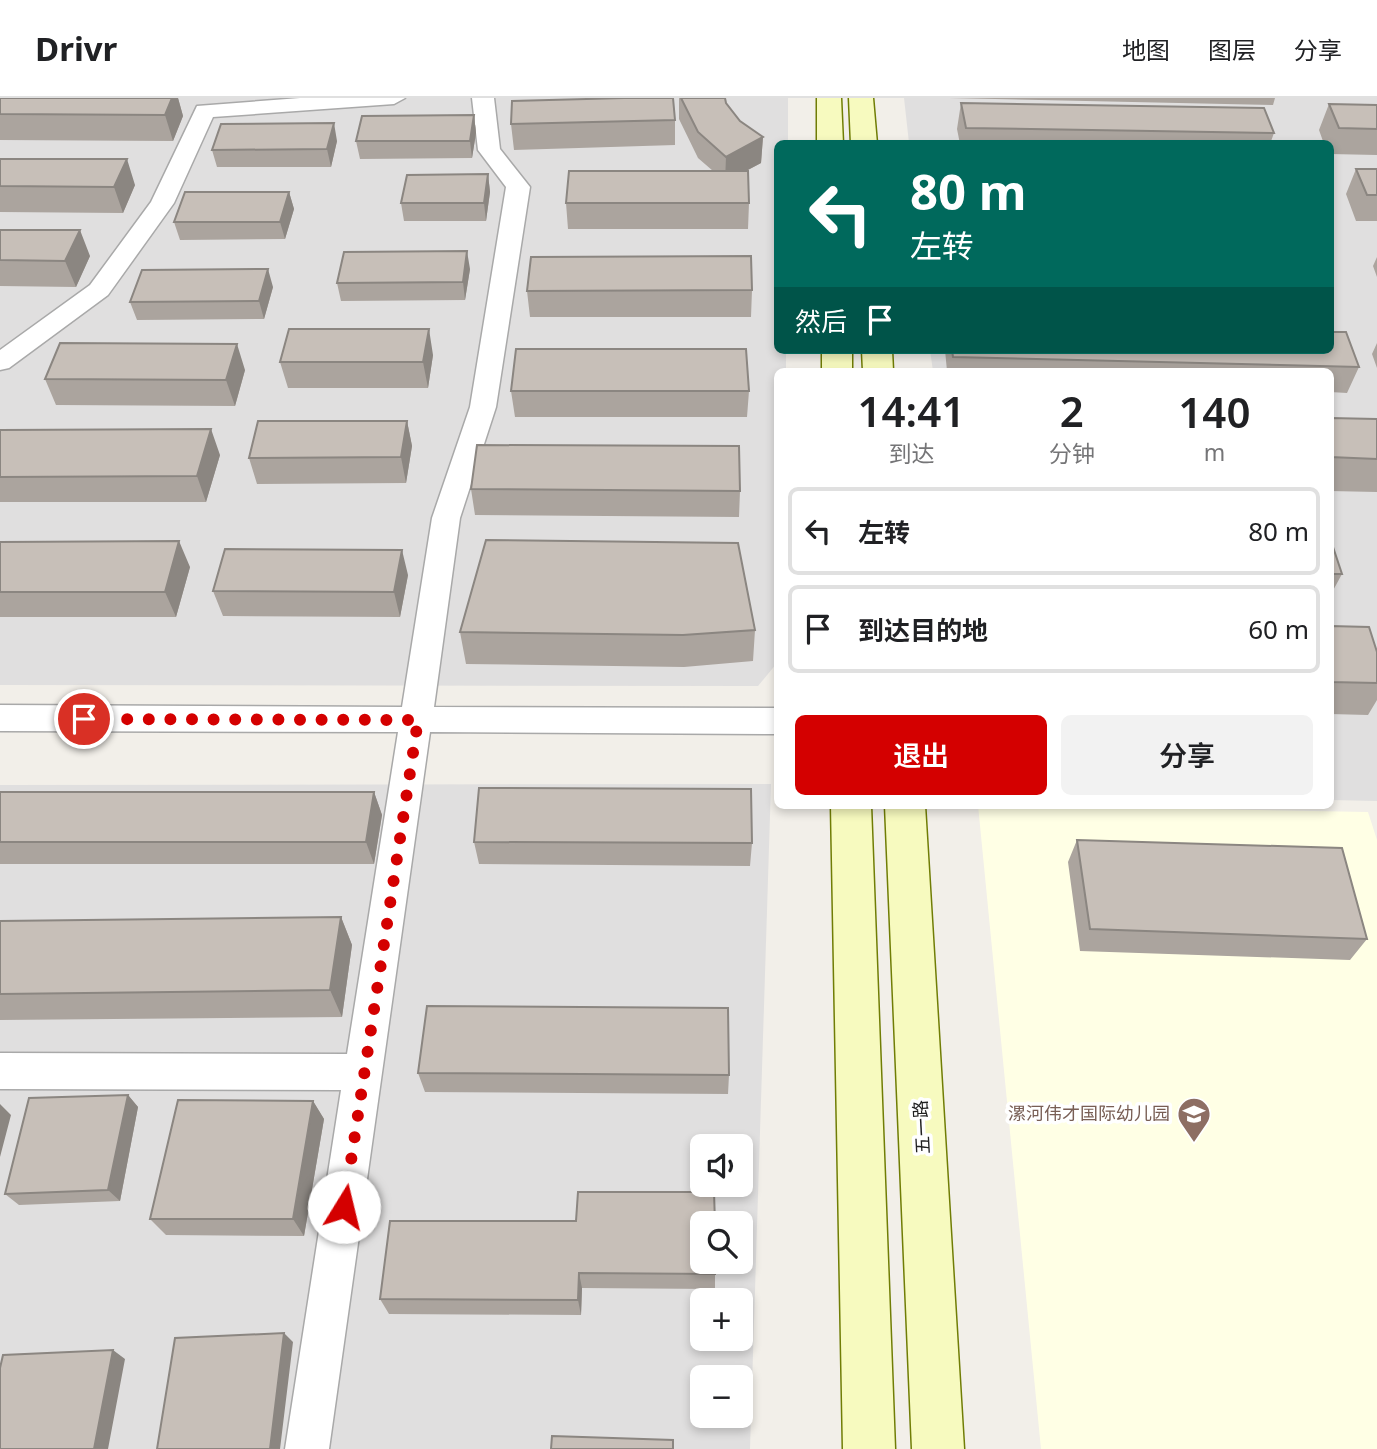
<!DOCTYPE html>
<html lang="zh">
<head>
<meta charset="utf-8">
<style>
	:root { --surface:#fff; --page:#f2f2f2; --text:#202124; --muted:#757577; --line:#e0e0e0; --accent:#d40000 }
	body { margin:0; font-family:"Noto Sans","Noto Sans SC",sans-serif; background:var(--page); color:var(--text); height:100vh; display:flex; flex-direction:column; font-size:26px; white-space:nowrap }
	* { box-sizing:border-box; margin:0 }
	p { font-size:23px; color:var(--muted) }
	.icon { flex:none; width:38px; height:38px; fill:none; stroke:currentColor; stroke-width:2; stroke-linecap:round; stroke-linejoin:round }
	.map { position:relative; flex:1; overflow:hidden }
	.panel { position:absolute; left:774px; top:270px; width:560px; height:441px; display:flex; flex-direction:column; background:var(--surface); border-radius:10px; box-shadow:0 4px 10px #0003 }
	.panel>* { flex:none }
	.guide { position:absolute; left:774px; top:42px; width:560px; height:214px; border-radius:10px; box-shadow:0 4px 10px #0003; background:#00695c; color:#fff; overflow:hidden }
	.controls { position:absolute; left:690px; top:1036px; display:grid; gap:14px }
	.controls a { display:grid; place-items:center; width:63px; height:63px; border-radius:10px; background:var(--surface); box-shadow:0 4px 10px #0003; font-size:35px }
	.pin { position:absolute; display:grid; place-items:center; width:60px; height:60px; color:#fff; margin:-30px; border:4px solid #fff; border-radius:50%; box-shadow:0 2px 7px #0007 }
	.me { position:absolute; width:77px; margin:-38px; rotate:9deg; stroke-linejoin:round; filter:drop-shadow(0 0 5px #0008) }
	.turn { display:flex; align-items:center; gap:24px; height:147px; padding:0 21px; font-size:32px }
	.turn .icon { width:91px; height:91px; stroke-width:2.5 }
	.turn b { display:block; font-size:49px; line-height:60px }
	.then { display:flex; align-items:center; height:66px; padding:0 21px; background:#0003; gap:14px; font-size:26px }
	.eta { display:flex; justify-content:space-evenly; align-items:center; height:119px; text-align:center }
	.eta b { font-size:42px; font-weight:600; line-height:49px }
	.action { display:flex; gap:14px; margin-top:auto; padding:14px 21px }
	.action a { flex:1; height:80px; border-radius:10px; background:var(--accent); color:#fff; font-size:28px; font-weight:600; line-height:80px; text-align:center }
	.action a+a { background:var(--page); color:var(--text) }
	ul { padding:0; list-style:none }
	li { display:flex; align-items:center; gap:21px; height:88px; margin:0 14px 10px; padding:0 7px; border:4px solid var(--line); border-radius:10px }
	li div { flex:1 }
	li b { display:block; font-size:26px }
	li em { font-style:normal }
	header { display:flex; align-items:center; gap:42px; box-sizing:border-box; height:98px; padding:0 35px; background:var(--surface); border-bottom:2px solid var(--line) }
	header strong { font-size:33px }
	nav { display:flex; gap:38px; margin-inline-start:auto; font-size:24px }
	.map>svg:first-child { display:block }
	.residential { fill:#e0dfdf; fill-rule:evenodd }
	.education { fill:#ffffe5 }
	.lines { fill:none; stroke-linecap:round; stroke-linejoin:round }
	.street-casing { stroke:#a9a9a9; stroke-width:3 }
	.secondary-casing { stroke:#707d05; stroke-width:3 }
	.street { fill:#fff; fill-rule:evenodd }
	.secondary { fill:#f7fabf; fill-rule:evenodd }
	.wall { fill:#aba49e }
	.shaded-wall { fill:#8b8681 }
	.building { fill:#c7bfb8; stroke:#8b8681; stroke-width:2 }
	.route { stroke:#d40000; stroke-width:12; stroke-dasharray:0 21.6 }
	.labels { text-anchor:middle; stroke-width:7; stroke-linejoin:round; paint-order:stroke }
	.education-label { font-size:18px; fill:#785e54; stroke:#fff; text-anchor:end }
	.street-label { font-size:18px; fill:#222; stroke:#fff }
</style>
</head>
<body>
<header>
<strong>Drivr</strong>
<nav><a>地图</a><a>图层</a><a>分享</a></nav>
</header>
<div class="map">
<svg width="1377" height="1351" viewBox="0 0 1377 1351">
	<rect width="100%" height="100%" fill="#f2efe9"/>
	<path class="residential" d="M 20,0 L 788,0 L 788,45 L 777,46 L 777,252 L 786,252 L 786,273 L 777,273 L 777,565 L 758,588 L 0,587 L 0,25 Z
		M 904,0 L 1377,0 L 1377,703 L 1330,702 L 1330,273 L 933,273 L 930,252 L 1330,252 L 1330,46 L 909,45 Z
		M 771,686 L 750,1351 L 0,1351 L 0,687 ZM 702,1048 L 740,1048 L 740,1087 L 702,1087 ZM 702,1125 L 740,1125 L 740,1164 L 702,1164 ZM 702,1202 L 740,1202 L 740,1241 L 702,1241 ZM 702,1279 L 740,1279 L 740,1318 L 702,1318 Z"/>
	<path class="education" d="M 978,707 L 1368,714 L 1377,742 L 1377,1351 L 1041,1351 Z"/>
	<g class="lines">
		<defs>
			<path id="street" d="M 300,0 L 405,0 L 394,6 L 213,19 L 174,105 L 108,197 L 9,270 L 0,272 L 0,252 L 90,187 L 151,104 L 197,8 Z
				M 472,0 L 494,0 L 500,51 L 530,89 L 496,309 L 460,420 L 434,609 L 777,610 L 777,636 L 430,634 L 329,1351 L 285,1351 L 341,992 L 0,991 L 0,955 L 347,956 L 398,634 L 0,633 L 0,607 L 402,609 L 432,420 L 470,309 L 506,89 L 478,52 Z"/>
			<path id="secondary" d="M 817,0 L 841,0 L 843,46 L 817,46 Z
				M 849,0 L 873,0 L 877,46 L 851,46 Z
				M 822,252 L 852,252 L 852,273 L 822,273 Z
				M 862,252 L 892,252 L 893,273 L 863,273 Z
				M 831,707 L 871,707 L 895,1351 L 843,1351 Z
				M 885,707 L 925,707 L 964,1351 L 912,1351 Z"/>
		</defs>
		<use href="#street" class="street-casing"/>
		<use href="#secondary" class="secondary-casing"/>
		<use href="#street" class="street"/>
		<use href="#secondary" class="secondary"/>
	</g>
	<path class="wall" d="M 0,0 L 178,0 L 183,18 L 173,43 L 0,42 Z
		M 679,0 L 725,0 L 726,5 L 740,23 L 763,39 L 761,65 L 746,73 L 749,105 L 748,131 L 568,131 L 566,105 L 713,73 L 698,60 L 679,21 Z
		M 949,0 L 1275,0 L 1273,7 Z
		M 961,5 L 1274,35 L 1270,46 L 960,46 L 957,31 Z
		M 1329,6 L 1377,7 L 1377,57 L 1330,56 L 1330,46 L 1324,46 L 1319,32 Z
		M 474,17 L 476,35 L 472,60 L 360,61 L 356,43 Z
		M 675,22 L 675,47 L 514,52 L 511,26 Z
		M 337,43 L 331,69 L 217,69 L 212,52 Z
		M 0,61 L 135,87 L 123,115 L 0,114 Z
		M 1356,71 L 1377,71 L 1377,123 L 1356,123 L 1346,96 Z
		M 488,76 L 490,94 L 486,123 L 404,123 L 401,105 Z
		M 289,94 L 294,111 L 285,141 L 180,142 L 174,124 Z
		M 0,132 L 90,158 L 76,189 L 0,188 Z
		M 1377,159 L 1377,179 L 1373,168 Z
		M 470,171 L 465,202 L 341,203 L 337,185 Z
		M 273,189 L 264,221 L 137,222 L 130,204 Z
		M 752,192 L 751,219 L 530,219 L 527,193 Z
		M 1377,245 L 1377,270 L 1372,256 Z
		M 945,252 L 1330,252 L 1359,269 L 1347,295 L 1330,294 L 1330,273 L 947,273 Z
		M 433,257 L 428,290 L 288,290 L 280,264 Z
		M 245,272 L 235,308 L 56,307 L 45,281 Z
		M 511,293 L 749,293 L 747,319 L 515,319 Z
		M 1330,320 L 1377,321 L 1377,394 L 1330,393 Z
		M 407,323 L 412,348 L 406,385 L 257,386 L 249,360 Z
		M 0,332 L 220,357 L 206,404 L 0,404 Z
		M 471,391 L 740,393 L 739,419 L 475,417 Z
		M 1330,440 L 1342,476 L 1330,498 Z
		M 0,444 L 190,469 L 176,519 L 0,519 Z
		M 408,477 L 400,519 L 223,518 L 213,493 Z
		M 1330,528 L 1377,554 L 1377,602 L 1368,617 L 1330,616 Z
		M 755,532 L 753,563 L 684,569 L 466,566 L 460,534 Z
		M 0,694 L 374,694 L 382,717 L 374,766 L 0,766 Z
		M 1077,742 L 1367,841 L 1350,862 L 1080,853 L 1068,764 Z
		M 474,744 L 752,745 L 750,768 L 479,766 Z
		M 341,819 L 352,847 L 342,919 L 0,922 L 0,823 Z
		M 418,975 L 729,977 L 728,996 L 425,994 Z
		M 128,997 L 138,1009 L 120,1103 L 19,1107 L 5,1096 Z
		M 313,1003 L 324,1021 L 304,1138 L 166,1137 L 150,1121 Z
		M 390,1123 L 715,1176 L 715,1191 L 582,1190 L 581,1217 L 389,1216 L 380,1201 Z"/>
	<path class="shaded-wall" d="M 172,0 L 178,0 L 183,18 L 173,43 L 165,17 Z
		M 474,17 L 476,35 L 472,60 L 470,43 Z
		M 334,25 L 337,43 L 331,69 L 327,51 Z
		M 763,39 L 761,65 L 725,84 L 726,59 Z
		M 127,61 L 135,87 L 123,115 L 114,89 Z
		M 488,76 L 490,94 L 486,123 L 484,105 Z
		M 289,94 L 294,111 L 285,141 L 280,124 Z
		M 80,132 L 90,158 L 76,189 L 65,163 Z
		M 467,153 L 470,171 L 465,202 L 463,184 Z
		M 268,171 L 273,189 L 264,221 L 259,203 Z
		M 429,231 L 433,257 L 428,290 L 423,264 Z
		M 237,246 L 245,272 L 235,308 L 226,282 Z
		M 407,323 L 412,348 L 406,385 L 401,359 Z
		M 211,331 L 220,357 L 206,404 L 197,378 Z
		M 179,443 L 190,469 L 176,519 L 165,494 Z
		M 402,452 L 408,477 L 400,519 L 394,494 Z
		M 374,694 L 382,717 L 374,766 L 366,744 Z
		M 341,819 L 352,847 L 342,919 L 330,892 Z
		M 128,997 L 138,1009 L 120,1103 L 108,1092 Z
		M 313,1003 L 324,1021 L 304,1138 L 293,1121 Z
		M 0,1006 L 11,1017 L 0,1059 Z
		M 579,1175 L 582,1190 L 581,1217 L 578,1202 Z
		M 284,1235 L 293,1244 L 280,1351 L 270,1351 Z
		M 113,1252 L 125,1261 L 108,1351 L 94,1351 Z"/>
	<path class="building" d="M 0,0 L 172,0 L 165,17 L 0,16 Z
		M 624,0 L 673,0 L 675,22 L 511,26 L 512,3 Z
		M 681,0 L 725,0 L 726,5 L 740,23 L 763,39 L 726,59 L 698,34 Z
		M 961,5 L 1264,10 L 1274,35 L 966,30 Z
		M 1329,6 L 1377,7 L 1377,31 L 1339,30 Z
		M 474,17 L 470,43 L 356,43 L 362,18 Z
		M 334,25 L 327,51 L 212,52 L 221,26 Z
		M 0,61 L 127,61 L 114,89 L 0,88 Z
		M 1356,71 L 1377,71 L 1377,97 L 1367,97 Z
		M 569,73 L 748,73 L 749,105 L 566,105 Z
		M 488,76 L 484,105 L 401,105 L 407,77 Z
		M 185,94 L 289,94 L 280,124 L 174,124 Z
		M 0,132 L 80,132 L 65,163 L 0,162 Z
		M 467,153 L 463,184 L 337,185 L 344,154 Z
		M 751,158 L 752,192 L 527,193 L 531,159 Z
		M 268,171 L 259,203 L 130,204 L 142,172 Z
		M 289,231 L 429,231 L 423,264 L 280,264 Z
		M 1330,234 L 1346,234 L 1359,269 L 953,259 L 952,252 L 1330,252 Z
		M 60,245 L 237,246 L 226,282 L 45,281 Z
		M 516,251 L 746,251 L 749,293 L 511,293 Z
		M 1330,320 L 1377,321 L 1377,361 L 1330,359 Z
		M 258,323 L 407,323 L 401,359 L 249,360 Z
		M 211,331 L 197,378 L 0,379 L 0,332 Z
		M 477,347 L 739,348 L 740,393 L 471,391 Z
		M 1330,440 L 1342,476 L 1330,476 Z
		M 486,442 L 738,445 L 755,532 L 683,537 L 460,534 Z
		M 179,443 L 165,494 L 0,494 L 0,444 Z
		M 225,451 L 402,452 L 394,494 L 213,493 Z
		M 1330,528 L 1369,529 L 1377,554 L 1377,585 L 1330,584 Z
		M 479,690 L 751,691 L 752,745 L 474,744 Z
		M 0,694 L 374,694 L 366,744 L 0,744 Z
		M 1077,742 L 1342,750 L 1367,841 L 1090,831 Z
		M 341,819 L 330,892 L 0,896 L 0,823 Z
		M 427,908 L 728,910 L 729,977 L 418,975 Z
		M 128,997 L 108,1092 L 5,1096 L 29,1000 Z
		M 178,1002 L 313,1003 L 293,1121 L 150,1121 Z
		M 578,1094 L 714,1094 L 715,1125 L 702,1125 L 702,1164 L 715,1164 L 715,1176 L 579,1175 L 578,1202 L 380,1201 L 390,1123 L 576,1123 Z
		M 284,1235 L 270,1351 L 157,1351 L 175,1240 Z
		M 113,1252 L 94,1351 L 0,1351 L 0,1270 L 3,1257 Z
		M 552,1338 L 673,1342 L 673,1351 L 551,1351 Z"/>
	<g class="lines">
		<path class="route" d="M 84,621 L 418,622 L 344,1109"/>
	</g>
	<defs>
		<symbol id="school-pin" viewBox="-11 -11 22 30"><path d="M0 17L-7.5 6A9.5 9.5 0 1 1 7.5 6Z" fill="#8d6e63" stroke="#fff"/><path d="M0-5L7-2L0 1L-7-2ZM-4 1L0 2.5L4 1V4Q0 6-4 4Z" fill="#fff"/></symbol>
	</defs>
	<g fill-rule="evenodd">
		<use href="#school-pin" x="1175" y="997" width="38" height="52"/>
	</g>
	<g class="labels">
		<g class="education-label">
			<text x="1170" y="1022">漯河伟才国际幼儿园</text>
		</g>
		<g class="street-label">
			<text transform="translate(922 1029) rotate(-93)" y="6">五一路</text>
		</g>
	</g>
</svg>
<div class="controls">
<a><svg class="icon" aria-label="sound" viewBox="0 0 24 24"><path d="M4 9h4l5-4v14l-5-4H4zM17 9q2 3 0 6"/></svg></a>
<a><svg class="icon" aria-label="search" viewBox="0 0 24 24"><circle cx="10" cy="10" r="6"/><path d="M15 15l6 6"/></svg></a>
<a>+</a>
<a>−</a>
</div>
<div class="pin" style="left:84px;top:621px;background:#d93025"><svg class="icon" aria-label="arrive" viewBox="0 0 24 24"><path d="M6 21V4h12l-3 4 3 4H6"/></svg></div>
<svg class="me" style="left:344px;top:1109px" viewBox="-20 -20 40 40"><circle r="19" fill="#fff"/><path d="M0-13L10 11 0 6-10 11z" fill="#d40000"/></svg>
<div class="guide">
<div class="turn"><svg class="icon" aria-label="left" viewBox="0 0 24 24"><path d="M17 20v-9H6M10 6l-5 5 5 5"/></svg><div><b>80 m</b>左转</div></div>
<div class="then">然后<svg class="icon" aria-label="arrive" viewBox="0 0 24 24"><path d="M6 21V4h12l-3 4 3 4H6"/></svg></div>
</div>
<section class="panel">
<div class="eta">
<div><b>14:41</b><p>到达</p></div>
<div><b>2</b><p>分钟</p></div>
<div><b>140</b><p>m</p></div>
</div>
<ul>
<li><svg class="icon" aria-label="left" viewBox="0 0 24 24"><path d="M17 20v-9H6M10 6l-5 5 5 5"/></svg><div><b>左转</b></div><em>80 m</em></li>
<li><svg class="icon" aria-label="arrive" viewBox="0 0 24 24"><path d="M6 21V4h12l-3 4 3 4H6"/></svg><div><b>到达目的地</b></div><em>60 m</em></li>
</ul>
<div class="action"><a>退出</a><a>分享</a></div>
</section>
</div>
</body>
</html>
